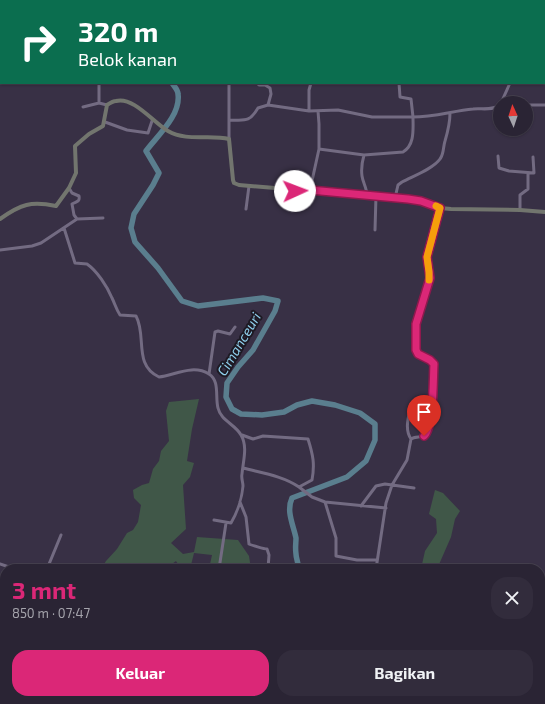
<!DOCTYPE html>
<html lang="id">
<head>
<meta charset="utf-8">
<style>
	:root { --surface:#2a2434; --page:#322c3c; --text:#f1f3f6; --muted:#a5a4ac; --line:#46414f; --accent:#db2777 }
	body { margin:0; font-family:"Exo 2",sans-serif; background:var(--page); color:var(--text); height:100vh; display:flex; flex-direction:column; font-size:15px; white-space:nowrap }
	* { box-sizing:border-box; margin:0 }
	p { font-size:13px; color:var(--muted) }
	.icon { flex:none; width:22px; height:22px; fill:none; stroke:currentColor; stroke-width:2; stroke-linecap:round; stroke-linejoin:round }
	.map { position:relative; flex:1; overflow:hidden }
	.panel { position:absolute; left:0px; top:564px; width:545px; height:140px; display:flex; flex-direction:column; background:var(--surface); border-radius:16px 16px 0 0; box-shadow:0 1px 3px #0004,0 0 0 1px var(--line) }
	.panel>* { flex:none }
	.top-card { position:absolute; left:0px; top:0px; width:545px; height:84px; box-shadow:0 1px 3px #0004,0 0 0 1px var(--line); background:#0b6e4f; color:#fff; overflow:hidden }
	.needle { width:26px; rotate:357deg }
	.controls { position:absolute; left:493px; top:96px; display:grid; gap:8px }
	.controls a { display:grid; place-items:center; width:40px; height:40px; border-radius:50%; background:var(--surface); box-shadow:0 1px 3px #0004,0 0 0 1px var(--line); font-size:20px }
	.pin { position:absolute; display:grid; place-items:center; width:34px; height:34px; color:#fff; margin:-41px -17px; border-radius:50% 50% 50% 0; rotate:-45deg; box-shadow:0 0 4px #0007 }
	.pin .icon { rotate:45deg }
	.me { position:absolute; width:44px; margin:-22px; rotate:88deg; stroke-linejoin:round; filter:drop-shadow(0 0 3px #0008) }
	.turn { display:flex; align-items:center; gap:14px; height:84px; padding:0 12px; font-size:18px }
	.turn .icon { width:52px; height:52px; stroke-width:2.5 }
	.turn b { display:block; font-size:28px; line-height:34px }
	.round { display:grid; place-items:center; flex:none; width:42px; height:42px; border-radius:16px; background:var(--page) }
	.overview { display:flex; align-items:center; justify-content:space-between; height:68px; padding:0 12px }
	h1 { font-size:24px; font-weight:700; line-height:30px; color:var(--accent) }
	.action { display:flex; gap:8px; margin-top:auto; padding:8px 12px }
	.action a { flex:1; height:46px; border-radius:16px; background:var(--accent); color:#fff; font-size:16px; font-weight:700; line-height:46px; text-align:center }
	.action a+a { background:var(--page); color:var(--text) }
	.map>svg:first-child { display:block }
	.green { fill:#405748 }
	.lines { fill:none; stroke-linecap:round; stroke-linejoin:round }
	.stream { stroke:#5a7e8e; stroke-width:1 }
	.river { stroke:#5a7e8e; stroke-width:5.5 }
	.street { stroke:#736b82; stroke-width:3 }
	.secondary { stroke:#72756e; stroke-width:4 }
	.route-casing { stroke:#8e194d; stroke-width:10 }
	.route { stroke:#db2777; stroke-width:7 }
	.slow { stroke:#f59e0b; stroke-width:7 }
	.labels { text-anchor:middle; stroke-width:4; stroke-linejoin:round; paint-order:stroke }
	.water-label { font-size:14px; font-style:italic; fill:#8fcfec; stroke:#1e1a24 }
</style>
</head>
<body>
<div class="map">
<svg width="545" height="704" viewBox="0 0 545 704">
	<rect width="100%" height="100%" fill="#383045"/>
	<path class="green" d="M 199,399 L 192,429 L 187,461 L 194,463 L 190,477 L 183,485 L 186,529 L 171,543 L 183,554 L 194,552 L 197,537 L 238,540 L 249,556 L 251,569 L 209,569 L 212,555 L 194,553 L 190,569 L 181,569 L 176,561 L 165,569 L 101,569 L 106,561 L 117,549 L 127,533 L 133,530 L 138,522 L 141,505 L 134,498 L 133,490 L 142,485 L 149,483 L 153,469 L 159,461 L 161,451 L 169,441 L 166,411 L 169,402 Z
		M 435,490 L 443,493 L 460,511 L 455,519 L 451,537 L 437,569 L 421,569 L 425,551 L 437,533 L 436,519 L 429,514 Z
		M 56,699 L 80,699 L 82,704 L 57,704 Z
		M 111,699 L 132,699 L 132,704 L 111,704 Z"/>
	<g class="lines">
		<path class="stream" d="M 229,0 L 230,1
			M 444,0 L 446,1"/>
		<path class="river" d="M 192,0 L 192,1
			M 172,83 C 174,86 178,90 178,94 C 181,115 158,135 146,151 L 159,173 L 153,185 L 134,214 L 131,228 L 135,242 L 158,268 L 182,301 L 198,306 L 263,298 L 278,301 L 275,311 L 253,350 L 238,367 L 227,383 L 226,397 L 232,409 L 241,414 L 262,415 L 284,412 L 297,405 L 312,401 L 335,405 L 360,413 L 375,424 L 375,440 L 366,461 L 347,477 L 292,498 C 286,511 293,524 296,538 C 296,543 295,548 296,554 C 296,559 299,563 298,569
			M 165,699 L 167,704"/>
		<path class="street" d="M 221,0 L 221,1
			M 290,0 L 291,1
			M 103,1 L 105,0
			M 262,1 L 263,0
			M 519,1 L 519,0
			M 544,65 L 545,65
			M 99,83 L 99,103 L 107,105
			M 229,83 L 229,139
			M 257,83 L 259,85 L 265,85 L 270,88 L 271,94 L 268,105 L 309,111 L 338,110 L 372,117 L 413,117 L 411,99 L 400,97 L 399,83
			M 501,103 L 510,83
			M 526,105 L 545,105
			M 83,107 L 99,103
			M 309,111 L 309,90 L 311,83
			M 318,111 L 319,124 L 319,149 L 364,155
			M 229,120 C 245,120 249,123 258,108 L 268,105
			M 105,122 L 127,130 L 148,133 L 152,121
			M 498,156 L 499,168 L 509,171 L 534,173 L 533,157
			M 69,188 L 72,193 L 79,196 C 80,202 77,201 72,204 L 74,215 L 77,219
			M 292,189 L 294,180
			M 310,190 L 319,149
			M 367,196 C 367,188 363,183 362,176 C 361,169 362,162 364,155 L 403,152 C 415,145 413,129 413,117 C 433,117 453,111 473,109 C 481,108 493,111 500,105
			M 395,198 L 398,185 L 402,182 C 413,176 433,169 440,159 C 444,154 443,147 445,141 C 448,131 450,124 450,113
			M 289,200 L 291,194 L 296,190
			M 246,209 L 249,186
			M 520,210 L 520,195 L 528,189 L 528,173
			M 64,228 L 75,263 L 87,264 C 97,271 107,286 112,298 C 115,304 116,309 120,315 L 136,316 C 147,336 133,365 159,377 C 175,375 193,364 209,374 C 220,381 215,397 218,408 C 221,421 235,424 241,435 C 248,447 243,461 242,474 C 241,478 243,482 243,486 C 242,498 237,513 231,523 L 214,520
			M 375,230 L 376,196
			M 0,250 L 32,246 L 41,243 L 77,219 L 103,218
			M 209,374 L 215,332 L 218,331 L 230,334 L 235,327
			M 242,435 L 253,439 L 263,436 L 308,439 C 313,455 315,464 312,480 L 299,487 C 283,476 262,473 243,468
			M 411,439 C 404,429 409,416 411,404 L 431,407
			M 299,487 L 312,497 L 325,502 L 386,508
			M 240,502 L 246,517 L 249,544 C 251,545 264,549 267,549 L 269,555 L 268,569
			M 325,502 L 336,538 L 336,556 L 357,560 L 377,560
			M 361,506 L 376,486 L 385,484 L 414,488
			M 0,564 L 15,569
			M 47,569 L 61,535
			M 219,569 L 226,523
			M 376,569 L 386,503 L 392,485 L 407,460 L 411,439 C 415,436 422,438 425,435 C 433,426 433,377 434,364 L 430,360 L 418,354 L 416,350 L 416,325 L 430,278 L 427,257 L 440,208
			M 540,619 L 545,618
			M 0,684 L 5,685
			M 83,699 L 84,704
			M 17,704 L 18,699
			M 310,704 L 310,699"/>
		<path class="secondary" d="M 0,219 C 21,204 31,201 56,206 L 69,188 L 76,173 L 75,146 L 89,134 L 103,126 L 107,105 C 110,103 113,101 116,101 C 133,96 154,123 168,131 C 187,142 210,134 229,139 L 233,180 L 234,183 L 239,185 L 395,198 L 421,201 L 440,208 L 451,209 L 520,210 L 545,212"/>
	</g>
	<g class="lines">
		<defs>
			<path id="route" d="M 295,191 L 296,190 L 310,190 L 408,199 L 421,201 L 440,208 L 427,257 L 430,278 L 416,324 L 416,350 L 418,354 L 430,360 L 434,364 C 433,379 434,427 424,436"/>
		</defs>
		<use href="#route" class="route-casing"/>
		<use href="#route" class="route"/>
		<path class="slow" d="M 429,280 L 429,272 L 427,257 L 440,208 L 436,206"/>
	</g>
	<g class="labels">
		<g class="water-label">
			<text transform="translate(239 344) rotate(-59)" y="5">Cimanceuri</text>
		</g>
	</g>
</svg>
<div class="controls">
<a><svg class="needle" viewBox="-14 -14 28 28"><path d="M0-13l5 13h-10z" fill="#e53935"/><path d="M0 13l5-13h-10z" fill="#a5a4ac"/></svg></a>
</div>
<div class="pin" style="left:424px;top:436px;background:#d93025"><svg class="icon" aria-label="arrive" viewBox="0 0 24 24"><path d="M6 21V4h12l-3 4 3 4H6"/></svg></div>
<svg class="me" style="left:295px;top:191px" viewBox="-20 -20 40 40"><circle r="19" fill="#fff"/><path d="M0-13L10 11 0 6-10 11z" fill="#db2777"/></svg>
<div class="top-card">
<div class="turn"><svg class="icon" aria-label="right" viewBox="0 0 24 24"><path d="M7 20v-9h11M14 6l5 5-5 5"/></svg><div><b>320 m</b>Belok kanan</div></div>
</div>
<section class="panel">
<div class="overview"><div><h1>3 mnt</h1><p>850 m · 07:47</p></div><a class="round"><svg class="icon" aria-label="close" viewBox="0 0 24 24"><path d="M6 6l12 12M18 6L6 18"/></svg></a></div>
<div class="action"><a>Keluar</a><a>Bagikan</a></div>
</section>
</div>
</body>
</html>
